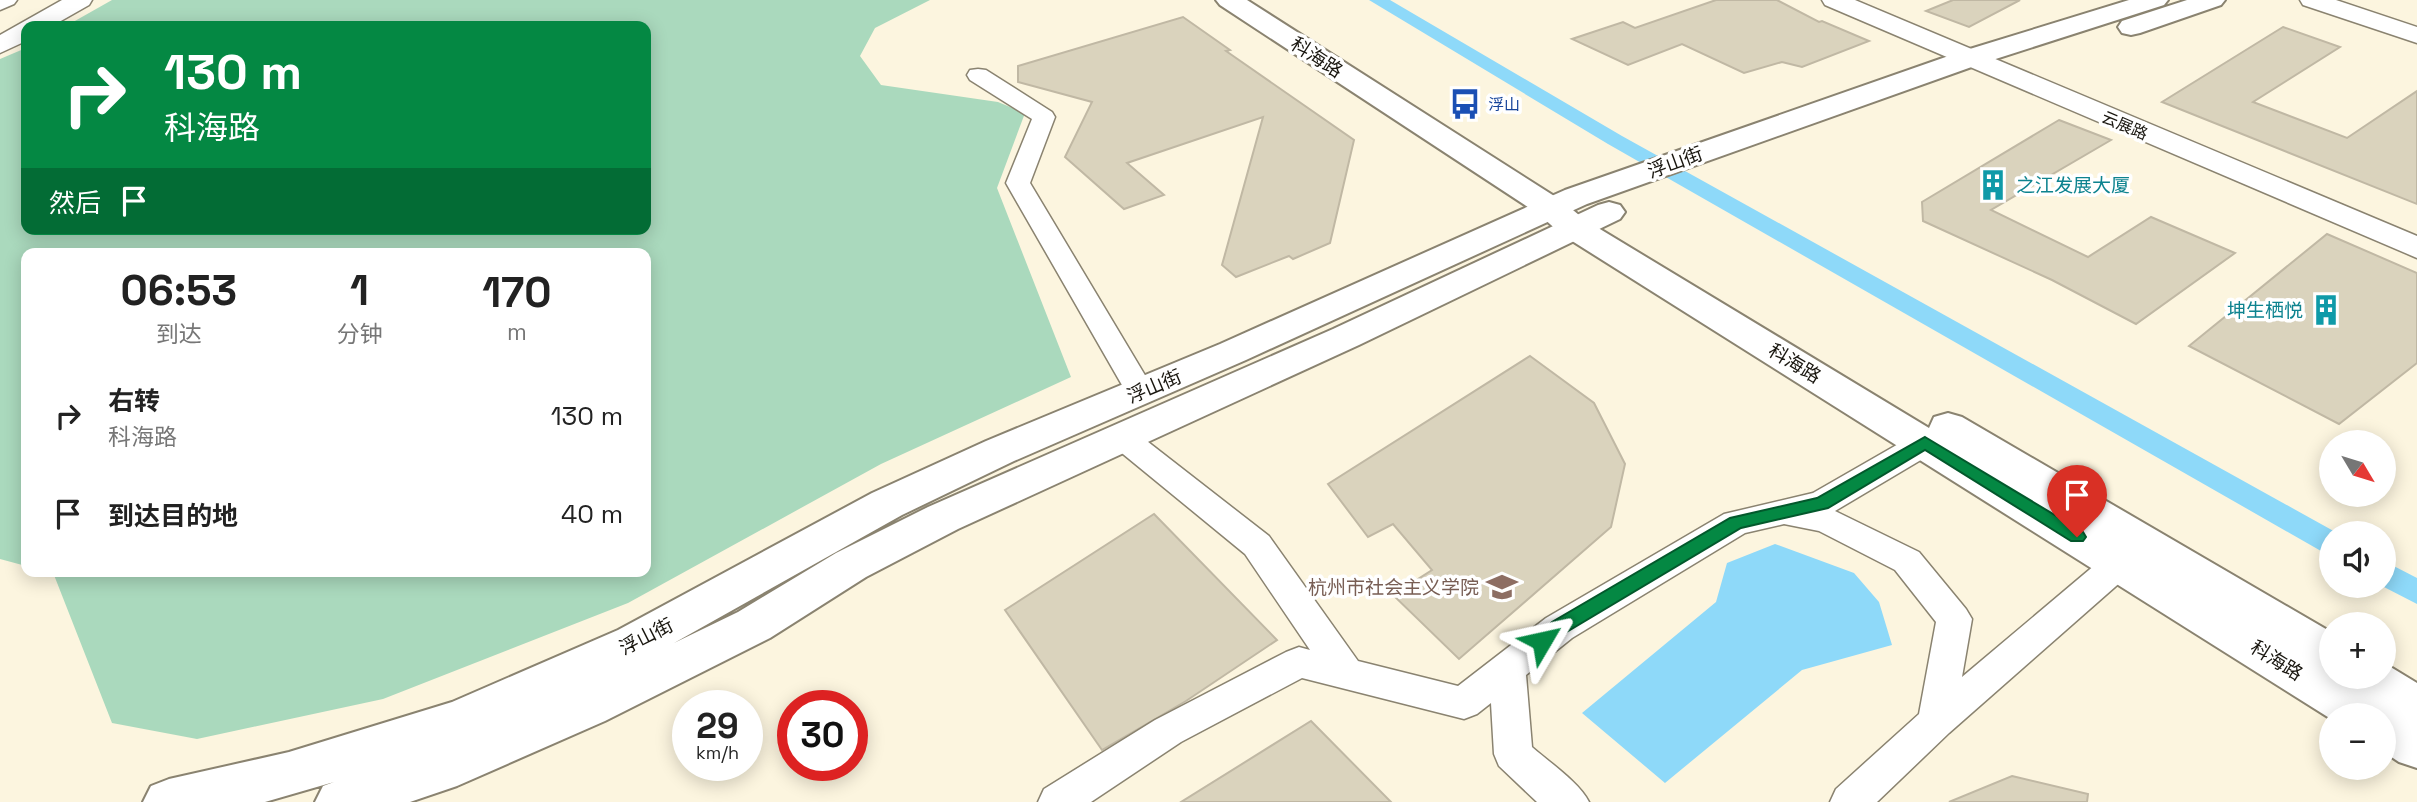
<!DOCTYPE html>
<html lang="zh">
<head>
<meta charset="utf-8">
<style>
	:root { --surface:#fff; --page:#f6f6f6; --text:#222; --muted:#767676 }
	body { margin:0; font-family:"Space Grotesk","Noto Sans SC",sans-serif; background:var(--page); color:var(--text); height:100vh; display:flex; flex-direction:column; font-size:26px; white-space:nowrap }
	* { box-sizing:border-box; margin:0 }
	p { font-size:23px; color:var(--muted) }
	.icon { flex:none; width:38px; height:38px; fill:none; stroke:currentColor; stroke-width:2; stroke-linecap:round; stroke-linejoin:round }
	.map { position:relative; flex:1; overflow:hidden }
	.side { position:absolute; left:21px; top:248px; width:630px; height:329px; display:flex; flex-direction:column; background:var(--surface); border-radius:14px; box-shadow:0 4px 18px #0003 }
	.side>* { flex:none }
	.banner { position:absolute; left:21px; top:21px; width:630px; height:214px; border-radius:14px; box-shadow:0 4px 18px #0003; background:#048843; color:#fff; overflow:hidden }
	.needle { width:46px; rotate:128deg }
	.buttons { position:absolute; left:2319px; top:430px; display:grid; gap:14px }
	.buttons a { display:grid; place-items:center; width:77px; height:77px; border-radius:50%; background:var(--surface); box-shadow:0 4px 18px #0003; font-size:35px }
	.speed { position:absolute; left:672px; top:690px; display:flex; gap:14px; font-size:35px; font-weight:700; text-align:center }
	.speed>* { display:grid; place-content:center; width:91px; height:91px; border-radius:50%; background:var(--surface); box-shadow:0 4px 18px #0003; line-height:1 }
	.speed small { font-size:18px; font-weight:400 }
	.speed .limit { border:10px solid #d22; background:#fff; color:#111 }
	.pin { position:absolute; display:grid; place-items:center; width:60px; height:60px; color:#fff; margin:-72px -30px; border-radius:50% 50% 50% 0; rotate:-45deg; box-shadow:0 0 7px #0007 }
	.pin .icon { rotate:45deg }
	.me { position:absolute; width:77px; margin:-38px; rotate:54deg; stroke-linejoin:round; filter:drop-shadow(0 0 5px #0008) }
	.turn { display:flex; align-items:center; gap:24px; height:147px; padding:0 28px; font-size:32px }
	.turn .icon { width:91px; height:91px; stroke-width:2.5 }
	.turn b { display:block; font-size:49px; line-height:60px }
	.then { display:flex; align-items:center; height:66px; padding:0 28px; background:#0003; gap:14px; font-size:26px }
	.eta { display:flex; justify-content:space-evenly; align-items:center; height:119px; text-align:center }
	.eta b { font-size:42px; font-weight:600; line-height:49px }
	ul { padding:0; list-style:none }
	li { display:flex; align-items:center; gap:21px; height:98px; padding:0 28px }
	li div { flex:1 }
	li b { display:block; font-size:26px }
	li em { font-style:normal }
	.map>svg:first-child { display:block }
	.green { fill:#aad9bd }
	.water { fill:#8ed9f9 }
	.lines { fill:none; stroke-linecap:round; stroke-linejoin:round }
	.canal { fill:#8ed9f9; fill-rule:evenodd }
	.building { fill:#dad3bd; stroke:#c0b8a4; stroke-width:2 }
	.minor-casing { stroke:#8a8370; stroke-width:3 }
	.tertiary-casing { stroke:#8a8370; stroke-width:3 }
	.secondary-casing { stroke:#8a8370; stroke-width:4 }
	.trunk-casing { stroke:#8a8370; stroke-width:4 }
	.minor { fill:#fff; fill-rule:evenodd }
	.tertiary { fill:#fff; fill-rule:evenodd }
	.secondary { fill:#fff; fill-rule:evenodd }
	.trunk { fill:#fff; fill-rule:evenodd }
	.route { fill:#048843; stroke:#03582c; stroke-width:2 }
	.labels { text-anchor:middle; stroke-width:7; stroke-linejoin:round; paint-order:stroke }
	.far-transit-label { font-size:16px; fill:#164399; stroke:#fff; text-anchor:start }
	.far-street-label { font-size:16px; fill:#19160f; stroke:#fff }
	.street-label { font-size:19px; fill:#19160f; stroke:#fff }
	.culture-label { font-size:19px; fill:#0d838f; stroke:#fff; text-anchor:start }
	.education-label { font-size:19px; fill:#785e54; stroke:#fff; text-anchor:end }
</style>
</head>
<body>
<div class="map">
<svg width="2417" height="802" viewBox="0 0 2417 802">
	<rect width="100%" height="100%" fill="#fcf5df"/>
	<path class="green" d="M 112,0 L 930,0 L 875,28 L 860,56 L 881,85 L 998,102 L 1025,113 L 997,188 L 1071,377 L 881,464 L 628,603 L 383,699 L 197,739 L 112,723 L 54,575 L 46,572 L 646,572 L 646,254 L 26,254 L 26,566 L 0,559 L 0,59 L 26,48 L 26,229 L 646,229 L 646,26 L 66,26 Z"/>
	<path class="water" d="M 1775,544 L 1854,573 L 1879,602 L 1892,645 L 1802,670 L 1665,783 L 1582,713 L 1716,602 L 1727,563 Z"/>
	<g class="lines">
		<path class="canal" d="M 1369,0 L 1390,0 L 1622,136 L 2339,534 L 2331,534 L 2331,554 L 2321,551 L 1608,144 Z
			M 2384,561 L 2417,578 L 2417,604 L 2382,586 Z"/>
	</g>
	<path class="building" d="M 1716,0 L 1777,0 L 1819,22 L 1822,21 L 1869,41 L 1802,67 L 1782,62 L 1744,73 L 1682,44 L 1628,65 L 1572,39 L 1623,22 L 1635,28 Z
		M 1953,0 L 2020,0 L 1969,27 L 1926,11 Z
		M 1183,17 L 1230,50 L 1226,51 L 1354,140 L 1330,243 L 1293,259 L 1289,256 L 1236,277 L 1222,265 L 1263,117 L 1127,163 L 1164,195 L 1124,209 L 1065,157 L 1092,102 L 1018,82 L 1018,66 Z
		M 2283,27 L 2340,47 L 2253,102 L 2347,138 L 2417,91 L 2417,204 L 2162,102 Z
		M 2059,120 L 2111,140 L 1991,210 L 2088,257 L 2151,217 L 2235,253 L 2136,324 L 2052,280 L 1923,221 L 1922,202 Z
		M 2327,234 L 2417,273 L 2417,363 L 2339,424 L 2189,346 Z
		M 1530,356 L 1594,403 L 1625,464 L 1611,527 L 1459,659 L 1393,595 L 1432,570 L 1393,524 L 1368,537 L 1328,484 Z
		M 1154,514 L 1277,640 L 1186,701 L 1102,750 L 1005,610 Z
		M 1311,721 L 1391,802 L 1181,802 Z
		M 2012,776 L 2088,794 L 2087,802 L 1949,802 Z"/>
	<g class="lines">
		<defs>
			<path id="minor" d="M 0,0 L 17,0 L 14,4 L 0,10 Z
				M 978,69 L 986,70 L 1052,112 L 1055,117 L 1030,183 L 1155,392 L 1150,399 L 1140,402 L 1130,399 L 1006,183 L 1032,119 L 970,80 L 967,75 L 970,70 Z
				M 1123,427 L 1134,431 L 1269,536 L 1358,661 L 1458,686 L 1546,618 L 1724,514 L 1813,493 L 1914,435 L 1925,432 L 1936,435 L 1940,443 L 1936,451 L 1835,511 L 1919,552 L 1966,609 L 1972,619 L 1962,677 L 2108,554 L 2120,550 L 2132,554 L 2137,563 L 2132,572 L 1949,733 L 1877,802 L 1830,802 L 1836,789 L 1919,714 L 1936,622 L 1895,570 L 1819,531 L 1784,524 L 1745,533 L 1572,638 L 1526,675 L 1532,747 C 1549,762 1580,783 1589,802 L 1537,802 L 1499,766 L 1494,754 L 1491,703 L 1477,714 L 1464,719 L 1302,678 L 1181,742 L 1091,802 L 1038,802 L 1044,789 L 1155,720 L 1286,652 L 1299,647 L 1310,650 L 1245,554 L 1112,445 L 1108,438 L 1112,431 Z"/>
			<path id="tertiary" d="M 62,0 L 92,0 L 89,5 L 52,26 L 26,26 L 26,41 L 0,53 L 0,35 Z
				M 1822,0 L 1855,0 L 2417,236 L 2417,258 L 1825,5 Z
				M 2300,0 L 2336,0 L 2417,27 L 2417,43 L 2303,5 Z"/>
			<path id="secondary" d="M 2129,0 L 2168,0 L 2164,5 L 1980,64 L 1587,204 L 1246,360 L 1014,461 L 902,515 L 674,643 L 738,612 L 836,553 L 928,507 L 1333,329 L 1598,205 L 1609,202 L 1620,205 L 1625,212 L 1620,219 L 1359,345 L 958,529 L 866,577 L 770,638 L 605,721 L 457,786 L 410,802 L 315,802 L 323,786 L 334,782 L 265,802 L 143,802 L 151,786 L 169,779 L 289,752 L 452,702 L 618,630 L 872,493 L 986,441 L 1220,344 L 1565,190 L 1960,52 Z
				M 2187,0 L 2225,0 L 2221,5 L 2140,33 L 2131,35 L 2122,33 L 2118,27 L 2122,21 Z"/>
			<path id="trunk" d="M 1216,0 L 1247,0 L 1562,201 L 1585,220 L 1929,428 L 1934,417 L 1948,413 L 1962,417 L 2331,632 L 2331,677 L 2384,677 L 2384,663 L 2417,683 L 2417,768 L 2399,762 L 2384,752 L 2384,716 L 2331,716 L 2331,719 L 1561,234 L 1540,215 L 1220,5 Z"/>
		</defs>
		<use href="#minor" class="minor-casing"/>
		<use href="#tertiary" class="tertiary-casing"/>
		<use href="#secondary" class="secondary-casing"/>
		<use href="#trunk" class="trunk-casing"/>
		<use href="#minor" class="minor"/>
		<use href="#tertiary" class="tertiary"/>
		<use href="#secondary" class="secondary"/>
		<use href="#trunk" class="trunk"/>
	</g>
	<path class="route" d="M 1925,437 L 2083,532 L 2086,537 L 2083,541 L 2071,541 L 1925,450 L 1828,508 L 1741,528 L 1565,633 C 1556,641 1548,651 1535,647 L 1532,641 L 1552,622 L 1730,518 L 1817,498 Z"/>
	<defs>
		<symbol id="bus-bare" viewBox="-9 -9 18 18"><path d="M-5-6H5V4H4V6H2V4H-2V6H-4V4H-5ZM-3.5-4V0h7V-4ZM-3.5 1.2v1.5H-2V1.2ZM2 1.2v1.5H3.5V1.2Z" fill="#1a4fb4" stroke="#fff" stroke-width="2.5" paint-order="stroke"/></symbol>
		<symbol id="building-bare" viewBox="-9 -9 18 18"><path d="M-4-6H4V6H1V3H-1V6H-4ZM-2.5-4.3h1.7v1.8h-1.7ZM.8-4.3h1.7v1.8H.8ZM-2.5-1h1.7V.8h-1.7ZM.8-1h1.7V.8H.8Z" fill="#0f9aa8" stroke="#fff" stroke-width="2.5" paint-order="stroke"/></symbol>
		<symbol id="school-bare" viewBox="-9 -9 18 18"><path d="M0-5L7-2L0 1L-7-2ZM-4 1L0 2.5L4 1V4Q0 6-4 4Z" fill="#8d6e63" stroke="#fff" stroke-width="2.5" paint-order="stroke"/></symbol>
	</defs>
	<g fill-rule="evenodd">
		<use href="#bus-bare" x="1443" y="82" width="44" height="44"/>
		<use href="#building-bare" x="1971" y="163" width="44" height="44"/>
		<use href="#building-bare" x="2304" y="288" width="44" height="44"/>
		<use href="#school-bare" x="1480" y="565" width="44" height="44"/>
	</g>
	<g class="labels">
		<g class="far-transit-label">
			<text x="1488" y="110">浮山</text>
		</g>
		<g class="far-street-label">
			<text transform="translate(2125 125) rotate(23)" y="6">云展路</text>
		</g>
		<g class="street-label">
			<text transform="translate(1317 57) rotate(33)" y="7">科海路</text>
			<text transform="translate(1675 162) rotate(-20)" y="7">浮山街</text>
			<text transform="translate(1795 363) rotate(31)" y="7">科海路</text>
			<text transform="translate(1154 386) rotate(-23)" y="7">浮山街</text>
			<text transform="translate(646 636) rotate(-27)" y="7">浮山街</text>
			<text transform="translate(2277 660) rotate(32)" y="7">科海路</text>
		</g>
		<g class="culture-label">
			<text x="2016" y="192">之江发展大厦</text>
			<text x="2303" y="317" text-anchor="end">坤生栖悦</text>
		</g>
		<g class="education-label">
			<text x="1479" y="594">杭州市社会主义学院</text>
		</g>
	</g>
</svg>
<div class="buttons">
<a><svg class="needle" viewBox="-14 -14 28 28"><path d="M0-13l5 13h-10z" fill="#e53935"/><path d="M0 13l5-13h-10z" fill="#767676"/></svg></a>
<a><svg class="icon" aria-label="sound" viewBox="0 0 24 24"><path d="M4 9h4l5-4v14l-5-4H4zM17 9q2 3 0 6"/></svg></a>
<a>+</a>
<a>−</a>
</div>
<div class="speed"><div>29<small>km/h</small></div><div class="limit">30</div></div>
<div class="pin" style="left:2077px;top:537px;background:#d93025"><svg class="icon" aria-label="arrive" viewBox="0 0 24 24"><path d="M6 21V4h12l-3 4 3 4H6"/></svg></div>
<svg class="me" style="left:1542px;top:641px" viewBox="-20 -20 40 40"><path d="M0-17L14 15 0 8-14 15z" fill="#048843" stroke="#fff" stroke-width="4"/></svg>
<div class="banner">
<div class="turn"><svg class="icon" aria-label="right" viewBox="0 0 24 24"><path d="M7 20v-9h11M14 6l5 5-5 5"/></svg><div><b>130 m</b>科海路</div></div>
<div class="then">然后<svg class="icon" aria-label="arrive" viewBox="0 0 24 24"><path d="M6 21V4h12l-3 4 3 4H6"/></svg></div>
</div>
<section class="side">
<div class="eta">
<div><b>06:53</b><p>到达</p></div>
<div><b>1</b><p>分钟</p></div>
<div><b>170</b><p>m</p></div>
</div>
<ul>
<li><svg class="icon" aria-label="right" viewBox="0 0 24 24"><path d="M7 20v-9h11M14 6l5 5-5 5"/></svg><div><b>右转</b><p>科海路</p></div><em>130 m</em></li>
<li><svg class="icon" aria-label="arrive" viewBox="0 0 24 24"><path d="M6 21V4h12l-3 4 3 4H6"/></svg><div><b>到达目的地</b></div><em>40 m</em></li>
</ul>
</section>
</div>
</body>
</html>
